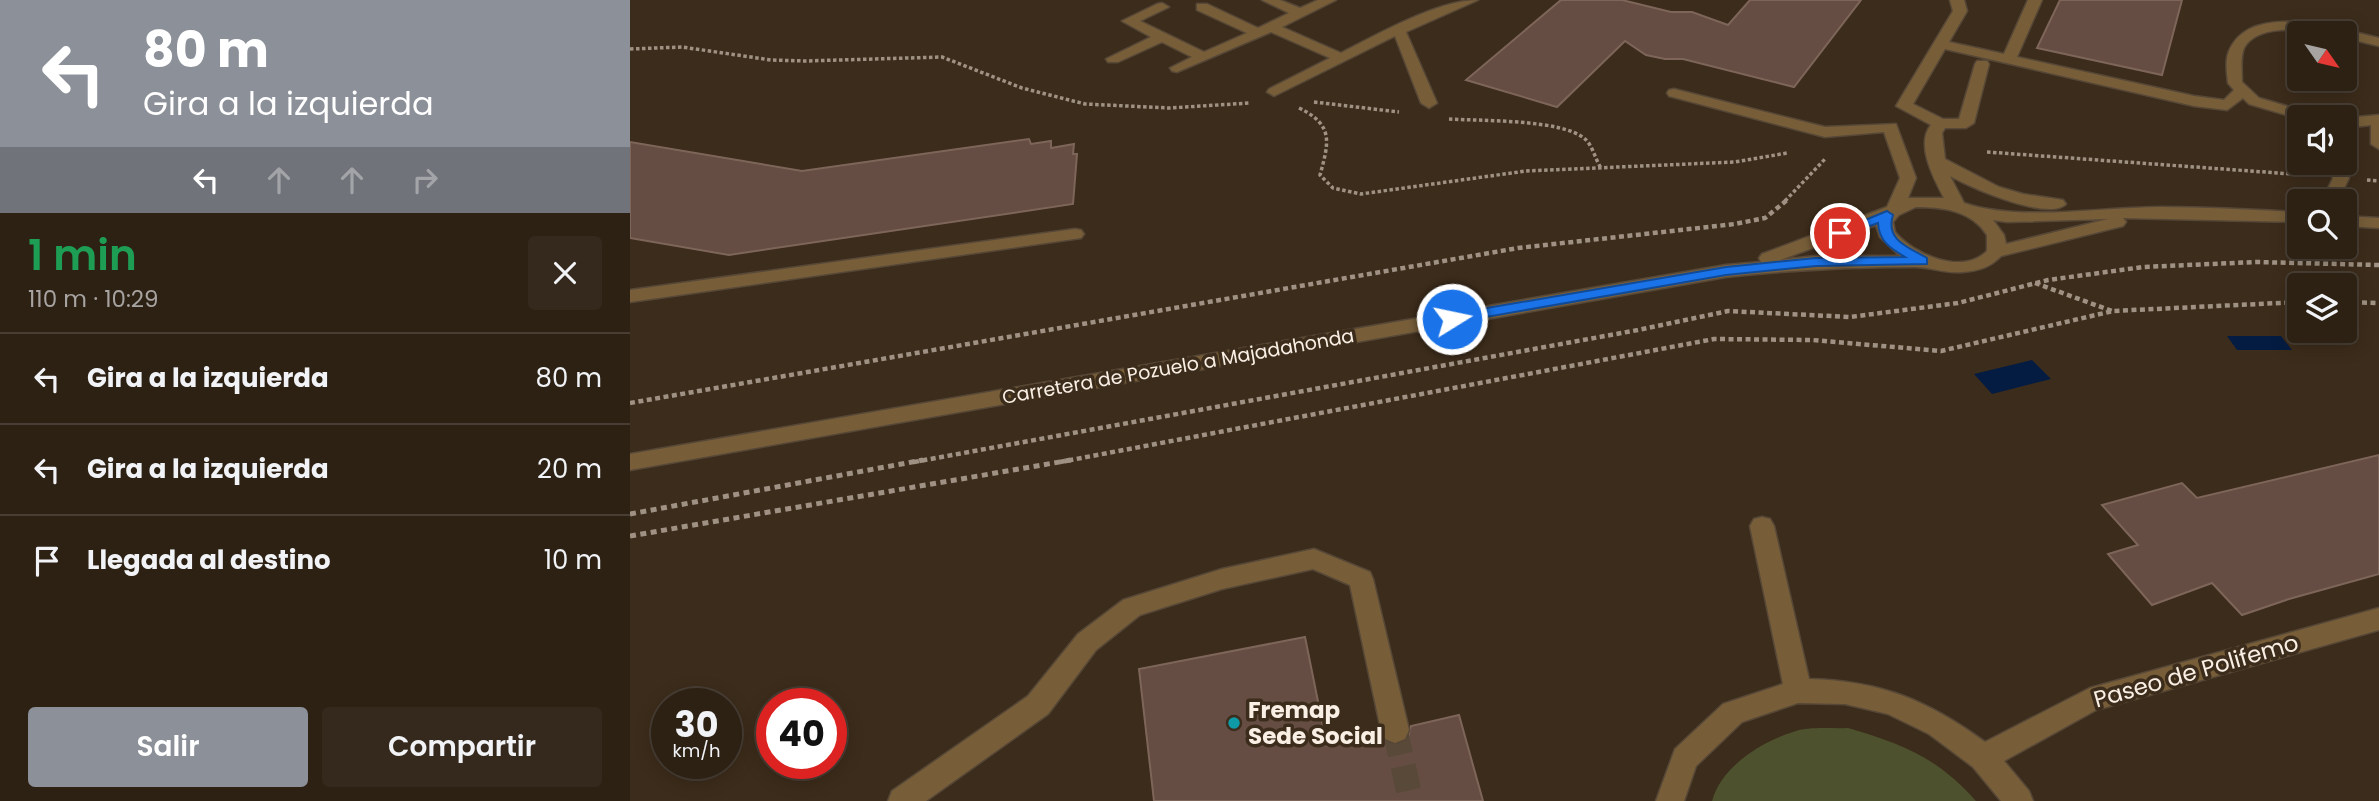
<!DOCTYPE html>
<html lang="es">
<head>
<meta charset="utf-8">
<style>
	:root { --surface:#2d2114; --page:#35291d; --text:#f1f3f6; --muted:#a7a3a0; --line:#483e34; --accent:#8c9099 }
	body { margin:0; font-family:Poppins,sans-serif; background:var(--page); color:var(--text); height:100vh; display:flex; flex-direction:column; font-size:26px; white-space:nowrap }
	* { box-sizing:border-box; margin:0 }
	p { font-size:23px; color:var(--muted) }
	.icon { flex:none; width:38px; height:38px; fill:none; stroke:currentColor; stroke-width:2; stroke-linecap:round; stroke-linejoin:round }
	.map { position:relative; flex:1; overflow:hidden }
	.side { display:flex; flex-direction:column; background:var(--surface); width:630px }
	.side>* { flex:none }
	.banner { background:#8c9099; color:#fff; overflow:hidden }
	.needle { width:46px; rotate:124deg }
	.tools { position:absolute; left:1657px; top:21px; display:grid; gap:14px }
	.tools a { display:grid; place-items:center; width:70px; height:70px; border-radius:7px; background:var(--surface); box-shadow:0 4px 18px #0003,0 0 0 2px var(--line); font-size:35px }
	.speed { position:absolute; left:21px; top:688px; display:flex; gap:14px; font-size:35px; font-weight:700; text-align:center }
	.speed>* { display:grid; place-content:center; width:91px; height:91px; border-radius:50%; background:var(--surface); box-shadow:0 4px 18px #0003,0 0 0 2px var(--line); line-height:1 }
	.speed small { font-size:18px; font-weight:400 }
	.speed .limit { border:10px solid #d22; background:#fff; color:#111 }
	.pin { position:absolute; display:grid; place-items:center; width:60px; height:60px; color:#fff; margin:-30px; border:4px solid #fff; border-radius:50%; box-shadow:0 2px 7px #0007 }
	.me { position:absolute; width:77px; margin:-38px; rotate:80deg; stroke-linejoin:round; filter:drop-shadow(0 0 5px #0008) }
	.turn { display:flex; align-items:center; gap:24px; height:147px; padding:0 28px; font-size:32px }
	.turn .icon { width:91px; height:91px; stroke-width:2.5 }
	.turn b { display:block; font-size:49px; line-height:60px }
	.lanes { display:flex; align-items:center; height:66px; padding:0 28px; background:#0003; justify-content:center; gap:35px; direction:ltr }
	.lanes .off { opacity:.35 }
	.round { display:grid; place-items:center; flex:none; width:74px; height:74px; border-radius:7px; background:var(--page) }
	.overview { display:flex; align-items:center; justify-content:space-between; height:119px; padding:0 28px }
	h1 { font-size:42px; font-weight:600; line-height:52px; color:#1e9e55 }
	.action { display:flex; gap:14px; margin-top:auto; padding:14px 28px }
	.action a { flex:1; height:80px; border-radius:7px; background:var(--accent); color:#fff; font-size:28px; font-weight:600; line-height:80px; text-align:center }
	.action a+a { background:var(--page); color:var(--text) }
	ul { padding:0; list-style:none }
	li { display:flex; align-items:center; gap:21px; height:91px; padding:0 28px; border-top:2px solid var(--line) }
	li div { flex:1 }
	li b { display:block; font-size:26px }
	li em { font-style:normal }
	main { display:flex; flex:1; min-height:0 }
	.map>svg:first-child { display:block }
	.green { fill:#4d512e }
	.water { fill:#051c42 }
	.building { fill:#654d43; stroke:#7e655a; stroke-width:2 }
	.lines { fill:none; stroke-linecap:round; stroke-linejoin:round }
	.minor-tunnel { stroke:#584939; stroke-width:25; stroke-dasharray:25 12; stroke-linecap:butt }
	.minor-casing { stroke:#564737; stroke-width:3 }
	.path-far2 { stroke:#9f9284; stroke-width:3.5; stroke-dasharray:3.5 2.5; stroke-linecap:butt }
	.path-far1 { stroke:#9f9284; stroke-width:4.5; stroke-dasharray:5 3.5; stroke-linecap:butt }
	.path { stroke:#9f9284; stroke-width:5; stroke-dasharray:6 4.5; stroke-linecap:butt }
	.minor { fill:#775e39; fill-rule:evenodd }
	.route { fill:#1a73e8; stroke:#114b97; stroke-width:2 }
	.culture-dot { fill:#0f9aa8; stroke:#3c2c1b; stroke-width:2.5 }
	.labels { text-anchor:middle; stroke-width:7; stroke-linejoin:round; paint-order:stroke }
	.street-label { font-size:19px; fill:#f9efe4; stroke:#3c2c1b }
	.near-street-label { font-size:23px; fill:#f9efe4; stroke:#3c2c1b }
	.near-poi-label { font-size:23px; font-weight:bold; fill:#f9efe4; stroke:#3c2c1b; text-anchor:start }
</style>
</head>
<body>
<main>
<section class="side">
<div class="banner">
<div class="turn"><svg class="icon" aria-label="left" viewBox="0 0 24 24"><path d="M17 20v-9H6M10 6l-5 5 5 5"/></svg><div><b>80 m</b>Gira a la izquierda</div></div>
<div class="lanes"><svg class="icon" aria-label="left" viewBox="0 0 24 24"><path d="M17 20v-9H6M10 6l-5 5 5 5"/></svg><svg class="icon off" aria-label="ahead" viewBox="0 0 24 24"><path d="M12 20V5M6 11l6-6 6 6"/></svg><svg class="icon off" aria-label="ahead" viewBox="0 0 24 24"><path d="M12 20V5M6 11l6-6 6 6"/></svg><svg class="icon off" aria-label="right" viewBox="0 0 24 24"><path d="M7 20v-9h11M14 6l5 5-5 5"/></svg></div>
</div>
<div class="overview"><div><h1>1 min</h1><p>110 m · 10:29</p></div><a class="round"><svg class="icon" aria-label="close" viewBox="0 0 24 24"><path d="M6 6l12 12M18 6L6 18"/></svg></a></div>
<ul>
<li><svg class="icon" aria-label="left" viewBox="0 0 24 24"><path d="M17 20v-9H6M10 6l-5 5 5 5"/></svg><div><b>Gira a la izquierda</b></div><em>80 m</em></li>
<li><svg class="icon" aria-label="left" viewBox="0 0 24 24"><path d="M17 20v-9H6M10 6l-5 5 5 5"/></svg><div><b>Gira a la izquierda</b></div><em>20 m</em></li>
<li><svg class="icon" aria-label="arrive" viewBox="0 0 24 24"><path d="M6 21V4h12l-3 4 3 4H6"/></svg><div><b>Llegada al destino</b></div><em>10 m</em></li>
</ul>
<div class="action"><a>Salir</a><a>Compartir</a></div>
</section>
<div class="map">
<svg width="1749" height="801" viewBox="0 0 1749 801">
	<rect width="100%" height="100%" fill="#3c2c1b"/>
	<path class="green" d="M 1218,728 C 1272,744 1307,757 1346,801 L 1082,801 C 1092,766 1131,742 1163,732 C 1179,726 1201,729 1218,728 Z"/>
	<path class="water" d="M 1597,336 L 1651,336 L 1662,350 L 1607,350 Z
		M 1402,360 L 1421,379 L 1362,394 L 1344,374 Z"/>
	<path class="building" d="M 931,0 L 992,0 L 1041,12 L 1062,12 L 1098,25 L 1120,0 L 1231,0 L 1164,87 L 1053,59 L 1035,59 L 1016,55 L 995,41 L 927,107 L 836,80 Z
		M 1430,0 L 1552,0 L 1532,75 L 1407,48 Z
		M 399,139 L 401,144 L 421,141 L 421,148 L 444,144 L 443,154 L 447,154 L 443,204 L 99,255 L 0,238 L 0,142 L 172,171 Z
		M 1749,455 L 1749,574 L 1659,599 L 1612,615 L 1582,583 L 1522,605 L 1478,554 L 1508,545 L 1472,505 L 1552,483 L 1567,498 Z
		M 675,637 L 697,746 L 750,733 L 754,741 L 766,745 L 777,740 L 781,726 L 829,715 L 853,801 L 524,801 L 509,669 Z"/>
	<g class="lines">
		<path class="minor-tunnel" d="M 765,730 L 781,801"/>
		<defs>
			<path id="minor" d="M 632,0 L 650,0 L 670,8 L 688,0 L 706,0 L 652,27 L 711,53 C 748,34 808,0 848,0 L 776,32 L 807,103 L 799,108 L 791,103 L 765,36 L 644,96 L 637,92 L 639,89 L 700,58 L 641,32 L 547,72 L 542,71 L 540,68 L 562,57 L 532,42 L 488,62 L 478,62 L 476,59 L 521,37 L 492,21 L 527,4 L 532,3 L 539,7 L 510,21 L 574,52 L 617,33 L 567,10 L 567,4 L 577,4 L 628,28 L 659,13 Z
				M 1320,0 L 1334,0 L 1337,11 L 1319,42 L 1374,54 L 1398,0 L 1412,0 L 1387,57 L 1564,96 L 1594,100 L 1604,90 L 1598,83 C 1597,73 1595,60 1599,51 C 1620,0 1711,29 1749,38 L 1749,46 L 1715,38 L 1715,33 C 1688,33 1630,19 1614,48 C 1610,58 1612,71 1612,82 L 1629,98 L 1684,114 L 1687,117 L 1670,119 L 1619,104 L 1613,98 L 1597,110 L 1564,106 L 1315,49 L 1283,104 L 1313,119 L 1329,119 L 1345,64 L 1347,61 L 1357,61 L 1359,64 L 1344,123 L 1336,128 L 1315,128 L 1312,133 L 1315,159 L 1369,187 L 1393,194 L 1433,200 L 1436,204 C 1418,222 1340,187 1320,176 L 1334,203 C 1389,222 1471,207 1531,207 C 1577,207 1623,210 1670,212 L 1670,222 L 1493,218 L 1496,222 L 1493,226 L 1371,256 C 1361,267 1348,271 1333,272 C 1316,274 1301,267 1285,267 C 1221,267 1159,270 1096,277 L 0,470 L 0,454 L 1096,265 L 1131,262 L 1129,258 L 1132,254 L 1257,207 L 1270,178 L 1254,132 L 1195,137 L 1039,96 L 1037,93 L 1039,90 L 1044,89 L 1195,127 L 1266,124 L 1286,178 L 1278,198 L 1314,198 C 1304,179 1285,144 1301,125 L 1266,106 L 1323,11 ZM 1286,207 C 1312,207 1341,210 1357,235 L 1357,251 C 1332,276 1283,254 1265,232 L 1263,222 L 1269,215 ZM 1478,219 L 1376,244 L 1374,235 L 1363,220 L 1377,222 ZM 1246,225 L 1250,237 L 1270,256 L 1186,256 L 1150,260 Z
				M 1749,115 L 1749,149 L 1741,144 L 1741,125 L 1715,128 L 1715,118 Z
				M 1693,163 L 1709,163 L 1719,178 L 1708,201 L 1686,201 L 1695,195 L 1703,178 Z
				M 1715,216 L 1749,218 L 1749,228 L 1715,226 Z
				M 445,229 L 451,230 L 454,234 L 451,238 L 0,302 L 0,290 Z
				M 1132,517 L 1140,519 L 1144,526 L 1179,679 C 1251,681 1297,700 1355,742 L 1460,688 L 1749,608 L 1749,630 L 1466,710 L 1374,761 L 1399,791 L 1403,801 L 1371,801 L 1343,767 L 1299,734 L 1258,714 L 1215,704 L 1168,703 L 1112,722 L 1066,766 L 1054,801 L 1026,801 L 1045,749 L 1093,704 L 1153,684 L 1120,526 L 1124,519 Z
				M 684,549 L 740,572 L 743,579 L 779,730 L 775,739 L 765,743 L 755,739 L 751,730 L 720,585 L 683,569 L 592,589 L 510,615 L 466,650 L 418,714 L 296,801 L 258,801 L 262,791 L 398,696 L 448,634 L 493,600 L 592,569 Z"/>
		</defs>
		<use href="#minor" class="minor-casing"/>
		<path class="path-far2" d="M 0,49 L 52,47 L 141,60 L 175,61 L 312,57 L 392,88 L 455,104 L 539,108 L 619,103
			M 684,102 L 769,112
			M 669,108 C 704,125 699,142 690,175 L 703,188 L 731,194 L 896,171 L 1105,162 L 1157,153
			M 819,119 C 850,121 933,119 955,139 C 963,146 965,159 971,168
			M 1357,152 L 1676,175
			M 1737,180 L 1749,181
			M 1155,201 L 1195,159"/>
		<path class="path-far1" d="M 1405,283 L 1482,311
			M 1715,302 L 1749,303
			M 0,403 L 888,248 L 1105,224 L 1135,218 L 1157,200
			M 284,462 L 1008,330 L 1098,311 L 1220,317 L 1328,303 L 1418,280 L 1513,267 L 1626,262 L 1749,265
			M 430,462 L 1084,339 L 1182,340 L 1311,351 L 1483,311 L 1670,302"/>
		<path class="path" d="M 0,514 L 293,460
			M 0,536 L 441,460"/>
		<use href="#minor" class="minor"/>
	</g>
	<path class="route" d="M 1257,211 L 1263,215 C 1255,240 1278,247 1297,258 L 1297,264 L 1186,266 L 1096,275 L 822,323 L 815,319 L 822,314 L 1096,267 L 1186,258 L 1275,257 C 1260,248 1249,241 1248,223 L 1210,237 L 1204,233 Z"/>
	<circle class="culture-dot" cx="604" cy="723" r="7"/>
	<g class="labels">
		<g class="street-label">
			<text transform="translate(548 366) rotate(-10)" y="7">Carretera de Pozuelo a Majadahonda</text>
		</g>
		<g class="near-street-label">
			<text transform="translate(1566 671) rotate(-16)" y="8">Paseo de Polifemo</text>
		</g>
		<g class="near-poi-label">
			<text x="618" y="718">Fremap<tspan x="618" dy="26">Sede Social</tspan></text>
		</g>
	</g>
</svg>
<div class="tools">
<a><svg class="needle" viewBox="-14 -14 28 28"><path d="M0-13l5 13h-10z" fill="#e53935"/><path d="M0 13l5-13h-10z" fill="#a7a3a0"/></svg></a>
<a><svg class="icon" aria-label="sound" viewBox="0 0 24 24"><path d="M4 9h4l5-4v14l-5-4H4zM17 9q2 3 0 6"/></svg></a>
<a><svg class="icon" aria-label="search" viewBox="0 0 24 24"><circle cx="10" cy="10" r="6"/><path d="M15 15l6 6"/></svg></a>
<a><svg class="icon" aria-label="layers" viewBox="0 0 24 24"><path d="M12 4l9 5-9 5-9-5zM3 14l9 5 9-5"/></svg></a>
</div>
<div class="speed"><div>30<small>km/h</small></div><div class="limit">40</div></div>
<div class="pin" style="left:1210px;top:233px;background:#d93025"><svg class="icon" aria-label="arrive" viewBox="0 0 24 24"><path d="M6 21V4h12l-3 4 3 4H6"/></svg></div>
<svg class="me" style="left:822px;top:319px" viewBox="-20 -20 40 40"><circle r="17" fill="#1a73e8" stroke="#fff" stroke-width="3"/><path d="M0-11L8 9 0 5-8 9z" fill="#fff"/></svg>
</div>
</main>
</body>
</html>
